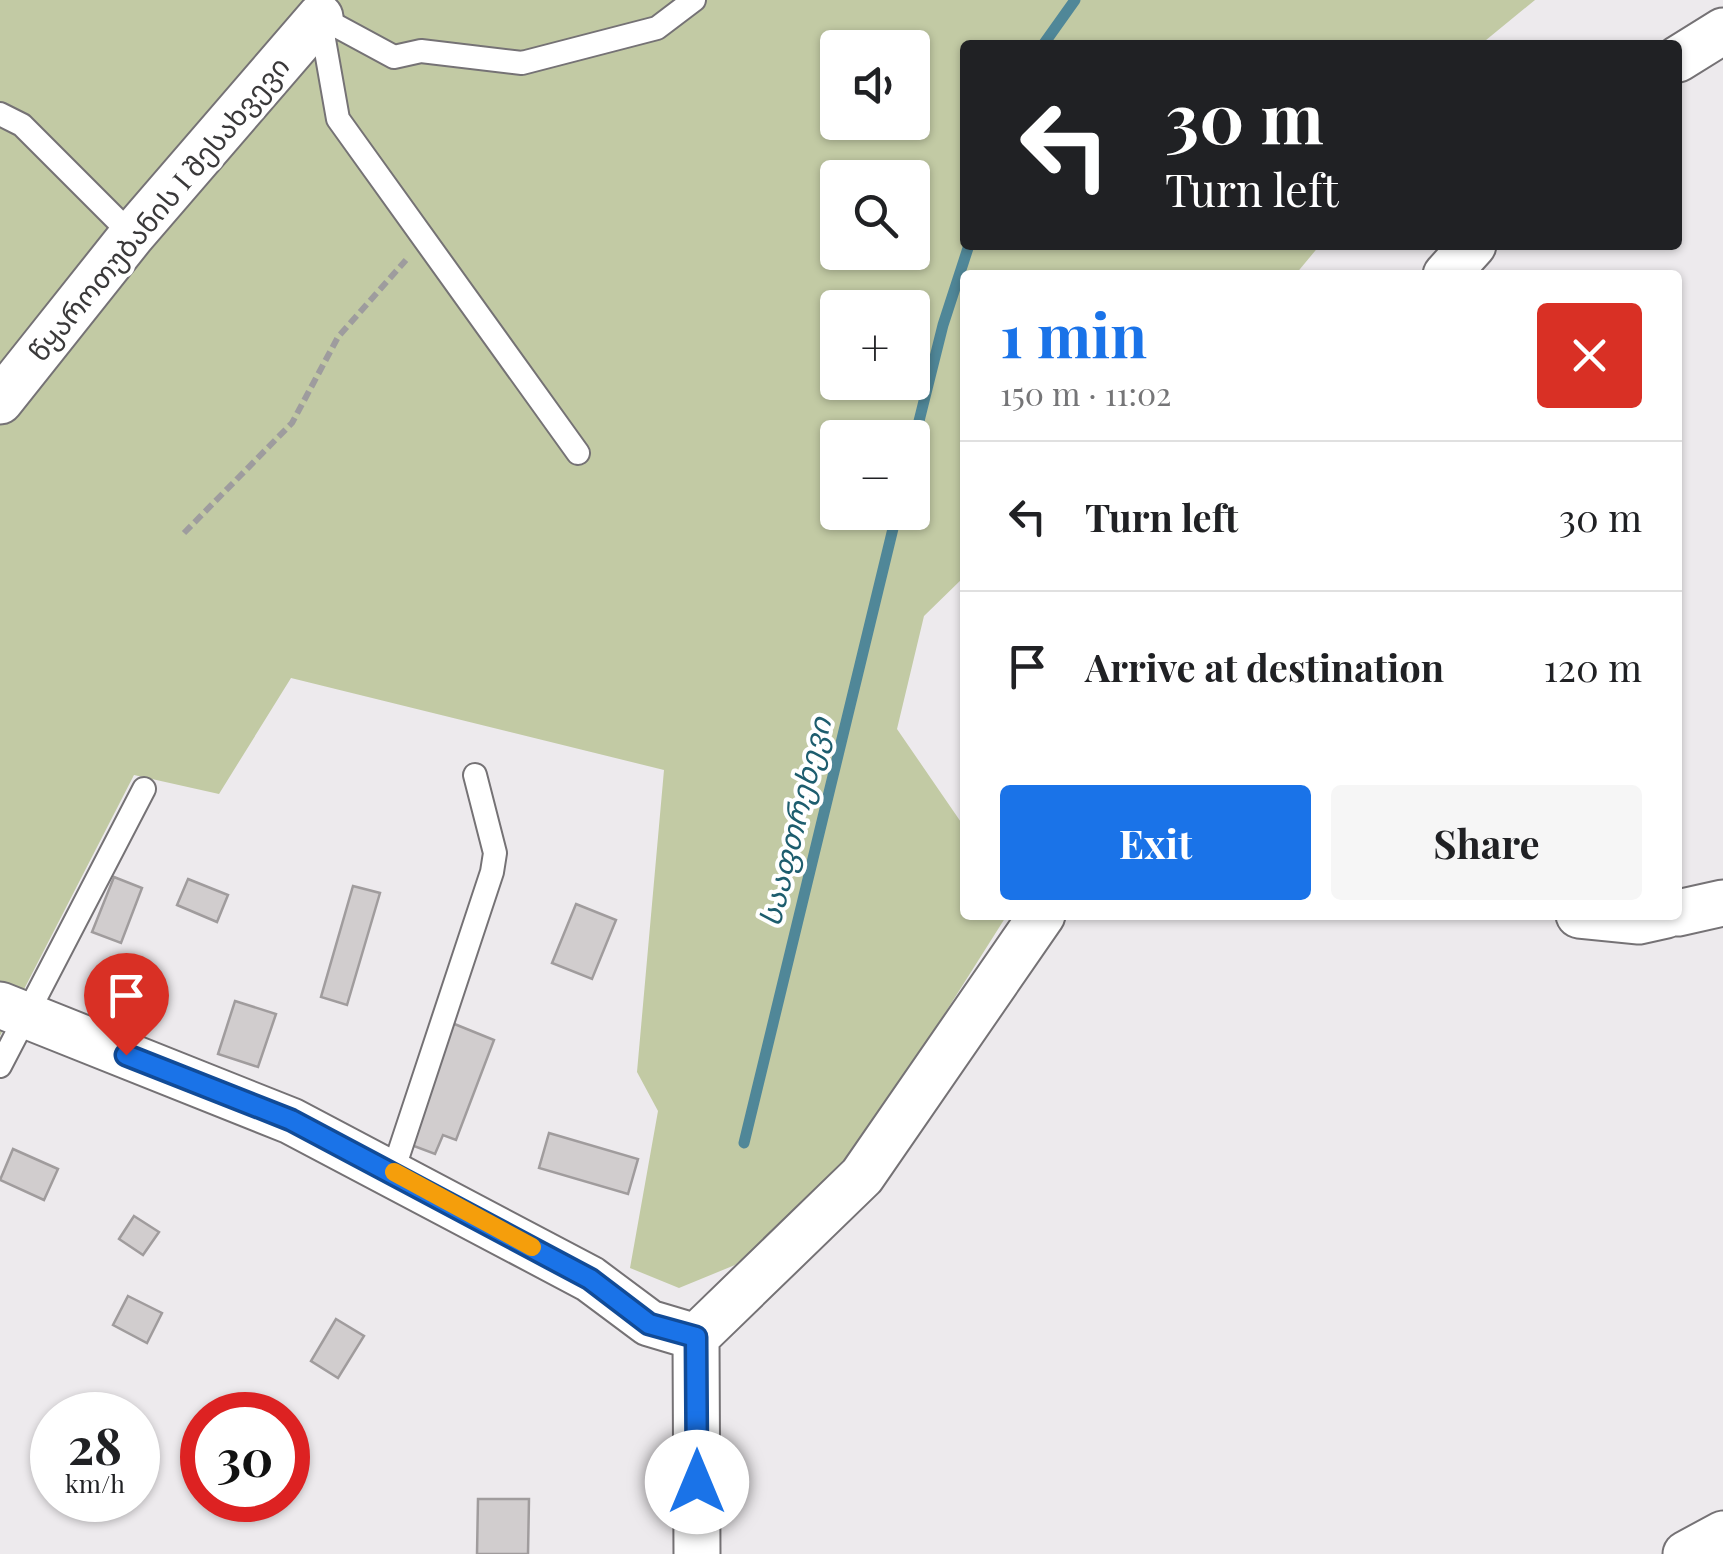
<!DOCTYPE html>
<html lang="en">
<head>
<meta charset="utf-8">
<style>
	:root { --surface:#fff; --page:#f6f6f6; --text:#202124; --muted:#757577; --line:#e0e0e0; --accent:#1a73e8 }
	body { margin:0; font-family:"Playfair Display","Noto Sans Georgian",serif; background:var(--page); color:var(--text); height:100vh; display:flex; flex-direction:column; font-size:38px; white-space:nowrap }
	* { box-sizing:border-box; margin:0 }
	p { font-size:32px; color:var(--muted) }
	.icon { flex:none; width:55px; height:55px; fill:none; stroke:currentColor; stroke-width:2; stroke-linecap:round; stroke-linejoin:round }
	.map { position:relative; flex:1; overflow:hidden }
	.details { position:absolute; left:960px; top:270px; width:722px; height:650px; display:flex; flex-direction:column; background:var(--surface); border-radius:10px; box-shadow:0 2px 8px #0004 }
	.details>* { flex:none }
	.hud { position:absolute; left:960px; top:40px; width:722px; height:210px; border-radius:10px; box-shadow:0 2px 8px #0004; background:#202124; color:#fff; overflow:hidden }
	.fabs { position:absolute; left:820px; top:30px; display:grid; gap:20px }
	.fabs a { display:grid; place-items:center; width:110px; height:110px; border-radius:10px; background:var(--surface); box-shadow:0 2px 8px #0004; font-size:50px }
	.speed { position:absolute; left:30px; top:1392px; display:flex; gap:20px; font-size:50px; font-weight:700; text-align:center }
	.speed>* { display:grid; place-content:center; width:130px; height:130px; border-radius:50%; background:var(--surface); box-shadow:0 2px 8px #0004; line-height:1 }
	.speed small { font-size:25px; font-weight:400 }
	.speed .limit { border:15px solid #d22; background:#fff; color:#111 }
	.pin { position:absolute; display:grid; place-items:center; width:85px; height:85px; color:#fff; margin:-102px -42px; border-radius:50% 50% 50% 0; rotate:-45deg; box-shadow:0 0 10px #0007 }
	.pin .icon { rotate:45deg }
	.me { position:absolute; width:110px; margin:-55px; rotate:0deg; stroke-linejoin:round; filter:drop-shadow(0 0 8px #0008) }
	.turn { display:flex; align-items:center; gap:35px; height:210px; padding:0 40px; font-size:45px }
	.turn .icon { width:130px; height:130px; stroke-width:2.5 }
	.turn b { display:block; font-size:70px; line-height:85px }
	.round { display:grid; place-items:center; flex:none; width:105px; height:105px; border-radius:10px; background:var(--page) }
	.overview { display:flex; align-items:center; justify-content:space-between; height:170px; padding:0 40px }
	h1 { font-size:60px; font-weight:700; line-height:75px; color:var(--accent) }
	.cta { display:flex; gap:20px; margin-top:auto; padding:20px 40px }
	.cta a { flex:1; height:115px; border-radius:10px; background:var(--accent); color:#fff; font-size:40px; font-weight:700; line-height:115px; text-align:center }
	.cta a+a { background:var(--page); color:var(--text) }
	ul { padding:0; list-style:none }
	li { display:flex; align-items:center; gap:30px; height:150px; padding:0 40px; border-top:2px solid var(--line) }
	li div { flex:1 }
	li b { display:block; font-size:38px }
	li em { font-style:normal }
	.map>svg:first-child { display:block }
	.green { fill:#c2caa4; fill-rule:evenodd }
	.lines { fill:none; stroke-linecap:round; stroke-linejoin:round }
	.stream { stroke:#508798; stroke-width:11 }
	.building { fill:#d1cdce; stroke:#a09c9d; stroke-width:2.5 }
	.lane-casing { stroke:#757275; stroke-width:26 }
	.street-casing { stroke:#757275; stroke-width:49 }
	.path { stroke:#9e9c9e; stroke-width:6; stroke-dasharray:10 5; stroke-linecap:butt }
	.lane { stroke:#fff; stroke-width:22 }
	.street { stroke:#fff; stroke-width:45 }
	.route-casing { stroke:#114b97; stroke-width:25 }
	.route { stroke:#1a73e8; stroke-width:18 }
	.slow { stroke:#f59e0b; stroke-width:18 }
	.labels { text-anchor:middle; stroke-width:8; stroke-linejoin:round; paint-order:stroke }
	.street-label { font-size:28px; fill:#3a393a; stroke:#fff }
	.water-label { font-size:30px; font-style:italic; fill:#1d5d6e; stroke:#fff }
</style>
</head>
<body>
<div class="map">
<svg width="1723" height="1554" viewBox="0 0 1723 1554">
	<rect width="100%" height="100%" fill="#edeaed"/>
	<path class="green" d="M 0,0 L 1535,0 L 1480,45 L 965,45 L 965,245 L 1320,245 L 1295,275 L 965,275 L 965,576 L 924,616 L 897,729 L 965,828 L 965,915 L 1007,915 L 849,1165 L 735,1265 L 679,1288 L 630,1268 L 658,1111 L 637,1072 L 664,770 L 291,678 L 219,794 L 134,775 L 0,1036 ZM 838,48 L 912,48 L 912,122 L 838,122 ZM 838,178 L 912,178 L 912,252 L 838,252 ZM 838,308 L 912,308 L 912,382 L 838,382 ZM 838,438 L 912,438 L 912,512 L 838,512 Z"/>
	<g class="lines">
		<path class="stream" d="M 1043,45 L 1075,0
			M 912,449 L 943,325 L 969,245
			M 744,1143 L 897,512"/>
	</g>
	<path class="building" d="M 114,877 L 142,888 L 121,943 L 92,932 Z
		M 188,879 L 228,895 L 217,922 L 177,905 Z
		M 353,886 L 380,893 L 347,1005 L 321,997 Z
		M 576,904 L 616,920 L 592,979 L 552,963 Z
		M 235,1001 L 276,1014 L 258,1067 L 218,1054 Z
		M 452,1023 L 494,1040 L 456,1140 L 443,1135 L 435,1154 L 406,1143 Z
		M 549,1133 L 638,1159 L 628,1194 L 539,1168 Z
		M 13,1149 L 58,1169 L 44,1200 L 0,1180 Z
		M 134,1216 L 159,1232 L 143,1255 L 119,1239 Z
		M 128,1296 L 162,1313 L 147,1343 L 113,1325 Z
		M 336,1319 L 364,1336 L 338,1378 L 311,1361 Z
		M 478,1499 L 529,1499 L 528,1554 L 477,1554 Z"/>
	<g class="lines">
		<defs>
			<path id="lane" d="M 320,17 L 338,119 L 578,453
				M 320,17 L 394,57 L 421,51 L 522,63 L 657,28 L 694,0
				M 0,114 L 22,125 L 132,235
				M 0,1066 L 144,789
				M 393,1171 L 492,872 L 495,853 L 475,775"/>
			<path id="street" d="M 1678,59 L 1723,31
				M 1446,275 L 1473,245
				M 0,401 L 132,235 L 320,17
				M 1678,913 L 1723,903
				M 1579,915 L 1639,921 L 1666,915
				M 0,1005 L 291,1121 L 590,1279 L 649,1323 L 696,1337
				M 697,1554 L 696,1337 L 862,1176 L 1042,915
				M 1686,1554 L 1723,1534"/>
		</defs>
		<use href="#lane" class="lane-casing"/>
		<use href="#street" class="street-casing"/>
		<path class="path" d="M 184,533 L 292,423 L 338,337 L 406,260"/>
		<use href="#lane" class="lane"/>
		<use href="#street" class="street"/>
	</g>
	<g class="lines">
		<defs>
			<path id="route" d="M 126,1055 L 291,1120 L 590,1279 L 649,1324 L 696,1337 L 697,1482"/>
		</defs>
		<use href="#route" class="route-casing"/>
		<use href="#route" class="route"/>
		<path class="slow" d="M 394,1172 L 532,1247"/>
	</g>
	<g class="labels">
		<g class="street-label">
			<text transform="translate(159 209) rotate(-50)" y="10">წყაროთუბანის I შესახვევი</text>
		</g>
		<g class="water-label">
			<text transform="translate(796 822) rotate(-76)" y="10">სააფთრეხევი</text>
		</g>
	</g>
</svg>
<div class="fabs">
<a><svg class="icon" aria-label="sound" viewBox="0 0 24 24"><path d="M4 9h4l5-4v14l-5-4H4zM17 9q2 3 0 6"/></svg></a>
<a><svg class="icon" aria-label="search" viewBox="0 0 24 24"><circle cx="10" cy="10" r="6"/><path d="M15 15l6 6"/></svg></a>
<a>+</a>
<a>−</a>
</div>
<div class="speed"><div>28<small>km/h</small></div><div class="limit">30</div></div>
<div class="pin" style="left:126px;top:1055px;background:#d93025"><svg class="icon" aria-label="arrive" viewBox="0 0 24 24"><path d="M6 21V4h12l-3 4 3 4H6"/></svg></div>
<svg class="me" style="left:697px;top:1482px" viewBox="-20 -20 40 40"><circle r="19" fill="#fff"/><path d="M0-13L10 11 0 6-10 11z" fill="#1a73e8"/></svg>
<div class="hud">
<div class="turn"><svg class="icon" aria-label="left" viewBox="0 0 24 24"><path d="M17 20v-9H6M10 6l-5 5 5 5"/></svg><div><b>30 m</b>Turn left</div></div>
</div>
<section class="details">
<div class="overview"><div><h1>1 min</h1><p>150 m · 11:02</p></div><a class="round" style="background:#d93025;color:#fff"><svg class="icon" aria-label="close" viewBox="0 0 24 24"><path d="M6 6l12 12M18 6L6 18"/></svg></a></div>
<ul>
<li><svg class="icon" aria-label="left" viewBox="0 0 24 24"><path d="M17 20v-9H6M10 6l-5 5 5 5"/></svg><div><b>Turn left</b></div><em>30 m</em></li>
<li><svg class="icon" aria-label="arrive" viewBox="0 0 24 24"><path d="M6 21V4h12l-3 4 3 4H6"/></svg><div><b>Arrive at destination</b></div><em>120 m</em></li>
</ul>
<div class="cta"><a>Exit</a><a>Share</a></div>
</section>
</div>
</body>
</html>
